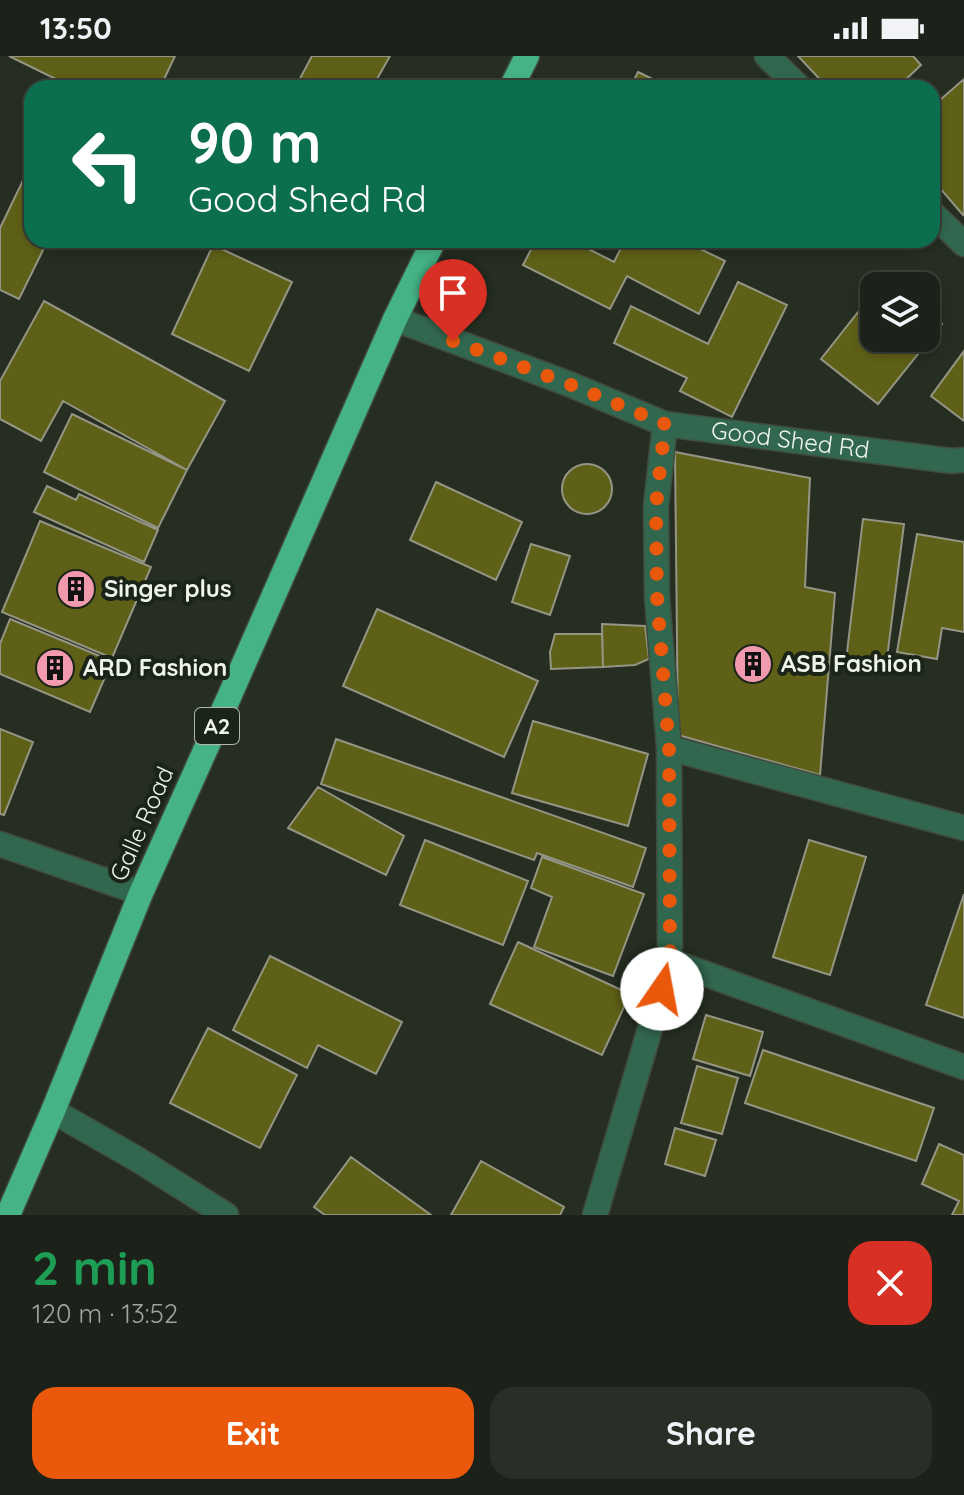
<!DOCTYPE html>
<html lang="en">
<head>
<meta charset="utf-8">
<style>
	:root { --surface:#1c2219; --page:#292f26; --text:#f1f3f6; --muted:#a0a4a2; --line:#3a3f38; --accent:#ea580c }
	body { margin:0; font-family:Quicksand,sans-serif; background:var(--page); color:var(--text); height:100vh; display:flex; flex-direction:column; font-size:30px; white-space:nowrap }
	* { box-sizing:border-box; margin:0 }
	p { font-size:26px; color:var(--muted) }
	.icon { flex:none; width:44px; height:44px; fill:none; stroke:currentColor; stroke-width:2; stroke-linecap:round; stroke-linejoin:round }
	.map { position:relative; height:1159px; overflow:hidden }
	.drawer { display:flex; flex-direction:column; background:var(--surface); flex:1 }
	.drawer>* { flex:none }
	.banner { position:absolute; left:24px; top:24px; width:916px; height:168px; border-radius:24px; box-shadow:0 4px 12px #0003,0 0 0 2px var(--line); background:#0b6e4f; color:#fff; overflow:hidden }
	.fabs { position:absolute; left:860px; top:216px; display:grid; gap:16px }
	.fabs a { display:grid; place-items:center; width:80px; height:80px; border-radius:16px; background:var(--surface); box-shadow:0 4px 12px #0003,0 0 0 2px var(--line); font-size:40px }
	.pin { position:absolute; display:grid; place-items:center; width:68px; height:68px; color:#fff; margin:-82px -34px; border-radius:50% 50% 50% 0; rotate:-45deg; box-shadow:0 0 8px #0007 }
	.pin .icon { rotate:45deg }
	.me { position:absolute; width:88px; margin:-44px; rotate:12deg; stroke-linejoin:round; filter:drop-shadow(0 0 6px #0008) }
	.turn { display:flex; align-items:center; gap:28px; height:168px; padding:0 32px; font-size:36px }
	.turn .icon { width:104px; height:104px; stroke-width:2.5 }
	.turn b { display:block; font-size:56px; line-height:68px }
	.round { display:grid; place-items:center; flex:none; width:84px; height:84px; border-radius:24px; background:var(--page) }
	.summary { display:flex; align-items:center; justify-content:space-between; height:136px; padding:0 32px }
	h1 { font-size:48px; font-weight:700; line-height:60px; color:#1e9e55 }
	.cta { display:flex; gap:16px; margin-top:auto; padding:16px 32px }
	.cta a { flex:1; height:92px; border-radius:24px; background:var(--accent); color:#fff; font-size:32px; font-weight:700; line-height:92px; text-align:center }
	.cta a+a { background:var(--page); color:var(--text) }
	.status { display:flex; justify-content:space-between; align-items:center; height:56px; padding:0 40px; background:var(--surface); direction:ltr }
	.status svg { height:22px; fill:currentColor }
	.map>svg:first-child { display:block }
	.building { fill:#5f6017; stroke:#949584; stroke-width:2 }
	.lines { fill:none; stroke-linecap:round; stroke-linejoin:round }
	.minor-casing { stroke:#414a3e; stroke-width:27 }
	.highway-casing { stroke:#414a3e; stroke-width:27 }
	.minor { stroke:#32674f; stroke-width:24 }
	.highway { stroke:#45b386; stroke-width:24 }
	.route { stroke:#ea580c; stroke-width:14; stroke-dasharray:0 25.2 }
	.labels { text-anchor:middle; stroke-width:8; stroke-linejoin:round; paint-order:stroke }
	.shield { fill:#1b2418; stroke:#afb6ad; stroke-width:2 }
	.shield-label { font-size:22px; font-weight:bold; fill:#eff5ed }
	.street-label { font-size:24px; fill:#eff5ed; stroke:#1b2418 }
	.poi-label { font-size:24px; font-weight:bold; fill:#eff5ed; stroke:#1b2418; text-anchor:start }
</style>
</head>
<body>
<div class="status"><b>13:50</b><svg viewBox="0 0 49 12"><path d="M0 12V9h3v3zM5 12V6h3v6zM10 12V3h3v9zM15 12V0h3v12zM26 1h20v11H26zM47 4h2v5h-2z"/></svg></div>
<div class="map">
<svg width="964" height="1159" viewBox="0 0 964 1159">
	<rect width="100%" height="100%" fill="#252e21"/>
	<path class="building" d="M 9,0 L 175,0 L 160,32 L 74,32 Z
		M 312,0 L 390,0 L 372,32 L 300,32 L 296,30 Z
		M 798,0 L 913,0 L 921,9 L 897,32 L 828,32 Z
		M 638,16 L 671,32 L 630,32 Z
		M 964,23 L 964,158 L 963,159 L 932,123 L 932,51 Z
		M 26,118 L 32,121 L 32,184 L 48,184 L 19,243 L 0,234 L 0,172 Z
		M 536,184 L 571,184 L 614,206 L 625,184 L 682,184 L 725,205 L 699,258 L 627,220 L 610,253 L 523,209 Z
		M 213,189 L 292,226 L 249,315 L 172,278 Z
		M 738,226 L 787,249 L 732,361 L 680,335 L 687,322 L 614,287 L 631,250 L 708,288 Z
		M 874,236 L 874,282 L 926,282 L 926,256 L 942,268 L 878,348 L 821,303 Z
		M 44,245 L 225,345 L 187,414 L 63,345 L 41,385 L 0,363 L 0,325 Z
		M 964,295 L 964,365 L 931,340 Z
		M 72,358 L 187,414 L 158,472 L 44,416 Z
		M 675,396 L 810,422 L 805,531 L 835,537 L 820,719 L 678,679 Z
		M562 433a25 25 0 1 1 50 0a25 25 0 1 1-50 0Z
		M 436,426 L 522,466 L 496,524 L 410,484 Z
		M 47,430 L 76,444 L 79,438 L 158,474 L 144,506 L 34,456 Z
		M 863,463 L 904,468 L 885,618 L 845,613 Z
		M 40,465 L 151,511 L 112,602 L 2,556 Z
		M 917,478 L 964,486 L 964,576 L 942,572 L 937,603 L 897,596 Z
		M 531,488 L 570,500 L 550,559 L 512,546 Z
		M 377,553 L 538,625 L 504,701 L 343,630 Z
		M 10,563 L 112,605 L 90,656 L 0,618 L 0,588 Z
		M 602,568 L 645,570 L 649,603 L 635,609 L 603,611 Z
		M 555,578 L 602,578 L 603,611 L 551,613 L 550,596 Z
		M 533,665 L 648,698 L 628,770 L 512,737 Z
		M 0,673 L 33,686 L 4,759 L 0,758 Z
		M 336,683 L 646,792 L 633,831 L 537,797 L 534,804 L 321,728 Z
		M 318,731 L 404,780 L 386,819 L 288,772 Z
		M 425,784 L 528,825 L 503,889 L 400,849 Z
		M 809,784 L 866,801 L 830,919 L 773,901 Z
		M 542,801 L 644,838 L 613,920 L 534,891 L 552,841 L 531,832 Z
		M 964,838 L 964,962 L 926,949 Z
		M 518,886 L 630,938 L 602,999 L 490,948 Z
		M 270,900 L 402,966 L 376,1018 L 318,989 L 307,1012 L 233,974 Z
		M 706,959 L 763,976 L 750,1020 L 693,1003 Z
		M 208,972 L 297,1019 L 260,1092 L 170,1047 Z
		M 763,994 L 934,1052 L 916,1105 L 745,1047 Z
		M 697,1010 L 738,1022 L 722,1078 L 681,1067 Z
		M 675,1072 L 716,1084 L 705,1120 L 665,1108 Z
		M 939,1088 L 964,1099 L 964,1159 L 952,1159 L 959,1145 L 922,1128 Z
		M 351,1101 L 431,1159 L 325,1159 L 314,1151 Z
		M 481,1105 L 564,1151 L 560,1159 L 451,1159 Z"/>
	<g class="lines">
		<defs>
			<g id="minor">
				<path d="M 767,0 L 800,32"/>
				<path d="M 932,157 L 964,188"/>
				<path id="s1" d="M 395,263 L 569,328 L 665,368 L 952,405 L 964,404"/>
				<path d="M 669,692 L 964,772"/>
				<path d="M 0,788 L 141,837"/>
				<path d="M 670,905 L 964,1011"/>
				<path d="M 53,1055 L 137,1103 L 226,1159"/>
				<path d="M 595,1159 L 670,905 L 669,692 L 657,540 L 656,450 L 665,368"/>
			</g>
			<path id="highway" d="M 511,32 L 527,0
				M 8,1159 L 53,1055 L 141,837 L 230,639 L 395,263 L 434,184"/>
		</defs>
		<use href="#minor" class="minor-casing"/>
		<use href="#highway" class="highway-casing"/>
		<use href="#minor" class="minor"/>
		<use href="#highway" class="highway"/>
	</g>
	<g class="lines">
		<path class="route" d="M 453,285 L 569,328 L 665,368 L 656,450 L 657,540 L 669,692 L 670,905 L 662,933"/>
	</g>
	<defs>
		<symbol id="building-disc" viewBox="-11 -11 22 22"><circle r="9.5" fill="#f29aad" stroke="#1b2418"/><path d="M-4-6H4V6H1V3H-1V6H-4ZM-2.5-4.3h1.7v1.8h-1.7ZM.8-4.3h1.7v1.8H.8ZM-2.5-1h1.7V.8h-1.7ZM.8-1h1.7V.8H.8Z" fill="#111"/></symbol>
	</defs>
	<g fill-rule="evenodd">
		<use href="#building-disc" x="54" y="511" width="44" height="44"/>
		<use href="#building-disc" x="731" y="586" width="44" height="44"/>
		<use href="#building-disc" x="33" y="590" width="44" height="44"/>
	</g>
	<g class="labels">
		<rect class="shield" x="195" y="652" width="44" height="36" rx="6"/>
		<g class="shield-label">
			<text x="217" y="678">A2</text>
		</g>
		<g class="street-label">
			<text dy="8" stroke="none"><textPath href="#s1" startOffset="416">Good Shed Rd</textPath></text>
			<text transform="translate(142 768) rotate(-66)" y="8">Galle Road</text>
		</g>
		<g class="poi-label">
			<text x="104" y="541">Singer plus</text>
			<text x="781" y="616">ASB Fashion</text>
			<text x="83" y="620">ARD Fashion</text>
		</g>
	</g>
</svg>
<div class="fabs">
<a><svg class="icon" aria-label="layers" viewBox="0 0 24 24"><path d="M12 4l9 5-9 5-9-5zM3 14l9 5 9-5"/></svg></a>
</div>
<div class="pin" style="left:453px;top:285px;background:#d93025"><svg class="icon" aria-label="arrive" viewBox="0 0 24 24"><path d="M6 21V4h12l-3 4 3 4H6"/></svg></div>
<svg class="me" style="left:662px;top:933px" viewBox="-20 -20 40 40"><circle r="19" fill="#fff"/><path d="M0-13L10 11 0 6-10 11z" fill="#ea580c"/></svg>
<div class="banner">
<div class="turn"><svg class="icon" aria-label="left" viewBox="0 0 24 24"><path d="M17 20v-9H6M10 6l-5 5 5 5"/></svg><div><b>90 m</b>Good Shed Rd</div></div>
</div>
</div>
<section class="drawer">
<div class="summary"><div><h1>2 min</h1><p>120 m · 13:52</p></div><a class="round" style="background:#d93025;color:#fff"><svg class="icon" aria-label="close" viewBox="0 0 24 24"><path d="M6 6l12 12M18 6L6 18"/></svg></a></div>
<div class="cta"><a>Exit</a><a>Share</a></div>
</section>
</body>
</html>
